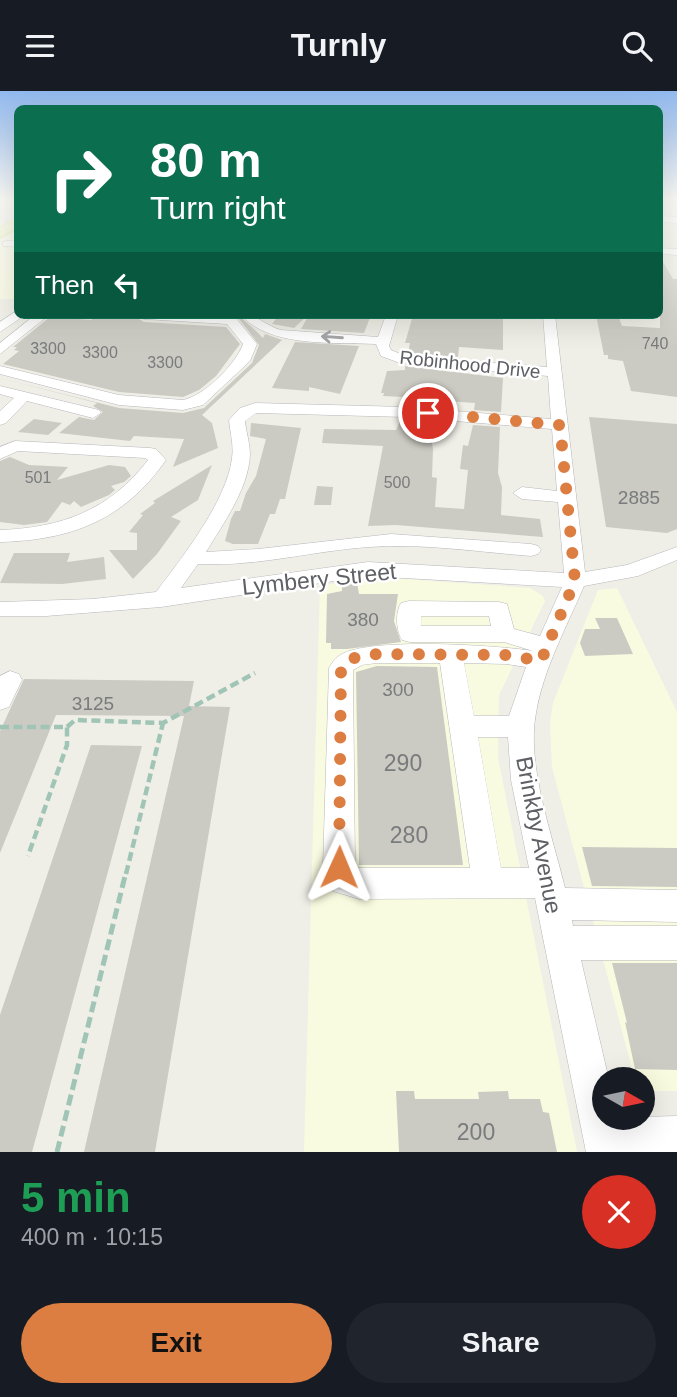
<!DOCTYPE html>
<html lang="en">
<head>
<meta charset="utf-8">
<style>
	:root { --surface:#171b24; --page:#20242c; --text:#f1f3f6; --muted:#9ea1a6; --accent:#dc7d41 }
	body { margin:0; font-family:Helvetica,sans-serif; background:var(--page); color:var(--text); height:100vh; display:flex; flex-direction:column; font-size:26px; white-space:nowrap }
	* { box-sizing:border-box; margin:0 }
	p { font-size:23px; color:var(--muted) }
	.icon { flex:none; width:38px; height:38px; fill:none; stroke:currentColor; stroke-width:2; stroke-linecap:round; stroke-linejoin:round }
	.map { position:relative; height:1061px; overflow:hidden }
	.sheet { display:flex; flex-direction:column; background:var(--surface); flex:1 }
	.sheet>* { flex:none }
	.banner { position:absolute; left:14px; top:14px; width:649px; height:214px; border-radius:10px; box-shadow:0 7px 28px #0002; background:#0b6e4f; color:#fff; overflow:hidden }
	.needle { width:46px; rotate:99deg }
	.controls { position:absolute; left:592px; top:976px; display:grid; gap:14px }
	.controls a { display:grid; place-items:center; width:63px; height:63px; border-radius:50%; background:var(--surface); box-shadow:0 7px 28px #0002; font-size:35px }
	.pin { position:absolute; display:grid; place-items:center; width:60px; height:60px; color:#fff; margin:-30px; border:4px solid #fff; border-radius:50%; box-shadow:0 2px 7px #0007 }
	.me { position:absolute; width:77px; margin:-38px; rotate:1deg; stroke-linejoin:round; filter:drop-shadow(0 0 5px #0008) }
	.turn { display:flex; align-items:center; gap:24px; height:147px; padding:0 21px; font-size:32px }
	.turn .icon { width:91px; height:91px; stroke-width:2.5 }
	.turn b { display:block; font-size:49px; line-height:60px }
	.then { display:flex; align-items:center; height:66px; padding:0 21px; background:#0003; gap:14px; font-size:26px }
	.round { display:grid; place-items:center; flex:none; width:74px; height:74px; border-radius:37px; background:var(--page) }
	.headline { display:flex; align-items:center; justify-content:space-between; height:119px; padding:0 21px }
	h1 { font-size:42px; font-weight:700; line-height:52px; color:#1e9e55 }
	.primary-button { display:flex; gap:14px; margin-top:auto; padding:14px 21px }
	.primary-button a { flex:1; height:80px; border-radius:42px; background:var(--accent); color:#111; font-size:28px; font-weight:700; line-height:80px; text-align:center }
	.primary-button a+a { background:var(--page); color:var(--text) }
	header { display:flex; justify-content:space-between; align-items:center; height:91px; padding:0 21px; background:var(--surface); font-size:32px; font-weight:700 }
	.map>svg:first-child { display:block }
	.commercial { fill:#f9fbe0 }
	.building { fill:#cbcbc3 }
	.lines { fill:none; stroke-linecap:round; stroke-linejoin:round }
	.minor-casing { stroke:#b7b7bc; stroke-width:1 }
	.major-casing { stroke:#e3e669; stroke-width:2 }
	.path-far2 { stroke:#a0c5b6; stroke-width:2; stroke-dasharray:2.5 2; stroke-linecap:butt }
	.path-far1 { stroke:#a0c5b6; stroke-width:4.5; stroke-dasharray:9 4.5; stroke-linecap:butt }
	.path { stroke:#a0c5b6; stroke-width:5; stroke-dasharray:11 5; stroke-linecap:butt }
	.minor { fill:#fff; fill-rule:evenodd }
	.major { fill:#eef9b3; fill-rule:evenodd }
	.oneway { stroke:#9fa0a3 }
	.route { stroke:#dc7d41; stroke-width:12; stroke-dasharray:0 21.6 }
	.labels { text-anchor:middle; stroke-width:5; stroke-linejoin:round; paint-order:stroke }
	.far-number-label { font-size:16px; fill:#7a7b7d }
	.far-street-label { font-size:19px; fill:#5f6066; stroke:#fff }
	.number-label { font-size:19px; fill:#7a7b7d }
	.street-label { font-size:23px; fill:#5f6066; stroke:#fff }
	.near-number-label { font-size:23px; fill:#7a7b7d }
</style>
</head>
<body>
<header><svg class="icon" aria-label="menu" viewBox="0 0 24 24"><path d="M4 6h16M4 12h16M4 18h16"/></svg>Turnly<svg class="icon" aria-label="search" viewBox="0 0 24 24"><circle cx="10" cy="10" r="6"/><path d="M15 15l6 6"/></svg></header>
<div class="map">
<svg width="677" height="1061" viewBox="0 0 677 1061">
	<rect width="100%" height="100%" fill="#efefe7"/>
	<path class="commercial" d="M 17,139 L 17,208 L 0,208 L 0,149 Z
		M 391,487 L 530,497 L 543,505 L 545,510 L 499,604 L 498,667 L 577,1061 L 304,1061 L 320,494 Z
		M 617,497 L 677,621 L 677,1000 L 642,1000 L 642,989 L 635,989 L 552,676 L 550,633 L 553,612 L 598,499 Z"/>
	<path class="building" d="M 660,166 L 673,188 L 677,188 L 677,306 L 631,300 L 623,270 L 608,268 L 608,264 L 604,264 L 596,224 L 618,224 L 622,235 L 660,237 Z
		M 132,224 L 144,231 L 226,236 L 240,253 L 216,285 L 199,299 L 183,306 L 119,301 L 3,273 L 19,260 L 14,259 L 17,256 L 13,256 L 50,226 L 91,229 L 96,225 L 132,227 Z
		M 236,224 L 238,224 L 255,239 L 263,247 L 265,243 L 282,249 L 202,324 L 212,332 L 218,357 L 173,376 L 184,348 L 134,345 L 130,350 L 59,342 L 79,326 L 94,329 L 103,321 L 93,315 L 97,312 L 0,287 L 119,317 L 183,322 L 204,317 L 252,272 L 259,254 Z
		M 308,224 L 294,237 L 272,233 L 278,225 Z
		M 309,224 L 371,224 L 364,242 L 301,238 Z
		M 413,224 L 503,224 L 503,259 L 459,256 L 458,266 L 408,262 L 410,252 L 405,252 Z
		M 295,251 L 359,255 L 340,303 L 309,296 L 309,300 L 272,297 Z
		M 405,275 L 503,287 L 501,321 L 474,319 L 475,312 L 432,309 L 429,315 L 402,313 L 403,306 L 383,305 L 384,302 L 381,302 L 387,280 L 405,279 Z
		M 589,326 L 677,333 L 677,438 L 667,442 L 606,436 Z
		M 34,328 L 62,332 L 48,344 L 18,341 Z
		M 401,328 L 428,330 L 428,351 L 432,352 L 433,358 L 432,386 L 437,387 L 435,416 L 464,418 L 468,379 L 460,378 L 463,354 L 468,355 L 473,334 L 500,336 L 498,382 L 502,396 L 501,424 L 540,428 L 543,446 L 396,434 L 368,435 L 383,355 L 322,352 L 324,338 L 396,339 Z
		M 251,332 L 301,337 L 285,408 L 280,408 L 275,423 L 270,423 L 258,453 L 233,453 L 225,450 L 231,428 L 235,420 L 240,420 L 246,402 L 256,385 L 266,348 L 250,345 Z
		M 10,366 L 29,374 L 68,376 L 57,389 L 109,374 L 125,376 L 131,385 L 124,391 L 111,395 L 115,399 L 109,404 L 81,416 L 74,410 L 70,414 L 62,411 L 47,431 L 24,434 L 0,431 L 0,370 Z
		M 212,374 L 198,409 L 171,426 L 181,430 L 157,463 L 133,488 L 109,459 L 137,459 L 137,442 L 129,441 L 143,424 L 140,423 L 155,412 L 153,410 Z
		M 317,395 L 333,396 L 331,414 L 314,414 Z
		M 14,462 L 70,462 L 67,471 L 104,466 L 106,488 L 62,493 L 0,492 Z
		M 357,491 L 359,503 L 398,503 L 394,530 L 401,551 L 347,558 L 331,558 L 331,552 L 326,552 L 327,503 L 342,500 L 342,492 Z
		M 595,527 L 617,527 L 633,563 L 585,565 L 580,552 L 585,538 L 600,538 Z
		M 377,575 L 437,576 L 463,774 L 359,774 L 356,581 Z
		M 24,588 L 194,590 L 189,615 L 230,616 L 155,1061 L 84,1061 L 184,625 L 56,624 L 0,762 L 0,640 Z
		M 91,654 L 142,655 L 32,1061 L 0,1061 L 0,924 Z
		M 582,756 L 677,757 L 677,796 L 592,795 Z
		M 612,872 L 677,872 L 677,979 L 635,978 L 625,931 L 627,932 Z
		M 396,1000 L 414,1000 L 415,1008 L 479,1008 L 478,1001 L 508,1000 L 509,1008 L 540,1008 L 543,1021 L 549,1022 L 557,1061 L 399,1061 Z"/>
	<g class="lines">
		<defs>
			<path id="minor" d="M 660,125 L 677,126 L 677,132 L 660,131 Z
				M 6,150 L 18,150 L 18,156 L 3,155 L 3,151 Z
				M 660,157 L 677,158 L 677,164 L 660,163 Z
				M 18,219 L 18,224 L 22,226 L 0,241 L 0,231 Z
				M 35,224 L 49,224 L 0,263 L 0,252 Z
				M 138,224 L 231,225 L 235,226 L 257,253 L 250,270 L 203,314 L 183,319 L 119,314 L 0,283 L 0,275 L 119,304 L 183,309 C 204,305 236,273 243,253 L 227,233 L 144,228 Z
				M 241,224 C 259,224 264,234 281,239 L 378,246 L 386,224 L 398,224 L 389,255 L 391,259 L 403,264 L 547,276 L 543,224 L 555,224 L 585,481 L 627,474 L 677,456 L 677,469 L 638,485 L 584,495 C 567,535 543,579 536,622 C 526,674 553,746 565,797 L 677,799 L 677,831 L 572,829 L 573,835 L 677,835 L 677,869 L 581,869 L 609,989 L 604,989 L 604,1027 L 677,1025 L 677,1061 L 586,1061 L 535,807 L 359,808 L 333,800 L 323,776 L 329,577 C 333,570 337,565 344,562 C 376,547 496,554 533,560 L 504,551 L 410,551 L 402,549 C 396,539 395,521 401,512 L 409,510 L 499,511 L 507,513 L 514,538 L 540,545 L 562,496 L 368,485 L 161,516 L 46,525 L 0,525 L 0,511 L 93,508 L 156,501 C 181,468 227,410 232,367 C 234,354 230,341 229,329 L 240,317 L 255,312 L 406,316 L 551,328 L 548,285 L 400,272 L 381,265 L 376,253 C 334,251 270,257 241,224 ZM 256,322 L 406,326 L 552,338 L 557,400 L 522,396 L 513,402 L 522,408 L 558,411 L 564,482 L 368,471 L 181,497 L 198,473 C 256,476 312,460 369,456 C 423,452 478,461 531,465 L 538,463 L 541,459 L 538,455 L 531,453 L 391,443 L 258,458 L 206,461 C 223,433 249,397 250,363 C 250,352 246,341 245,330 ZM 421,525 L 489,525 L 491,535 L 421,535 ZM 377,572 L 440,572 L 470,777 L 355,777 L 353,579 L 362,574 ZM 464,572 L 506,573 L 526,576 L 509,625 L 474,625 ZM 478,646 L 508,646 L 511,689 L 529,777 L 501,777 Z
				M 0,295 L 99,319 L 101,322 L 93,327 L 27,310 L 6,332 L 0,334 L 0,320 L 14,307 L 0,303 Z
				M 15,350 L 150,357 L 156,358 L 166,369 C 124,429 72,449 0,451 L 0,439 C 61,437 110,419 148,369 L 145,367 L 18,360 L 0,368 L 0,356 Z
				M 10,580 L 19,583 L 22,589 L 9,616 L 0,619 L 0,585 Z"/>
			<path id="major" d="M 14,129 L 18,129 L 18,137 L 0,146 L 0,137 Z"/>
		</defs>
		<use href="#minor" class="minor-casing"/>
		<use href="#major" class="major-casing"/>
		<path class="path-far2" d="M 661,207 L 664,207"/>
		<path class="path-far1" d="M 0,636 L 67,636 L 67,654 L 28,765
			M 67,636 L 75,629 L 163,632 L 255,582
			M 126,783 L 163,632"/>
		<path class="path" d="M 57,1061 L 126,781"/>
		<use href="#minor" class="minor"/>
		<use href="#major" class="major"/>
	</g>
	<defs><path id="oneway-shaft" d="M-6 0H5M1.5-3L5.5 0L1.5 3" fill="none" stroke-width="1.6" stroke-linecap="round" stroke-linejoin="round" transform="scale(1.75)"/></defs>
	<use class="oneway" href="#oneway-shaft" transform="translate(332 246) rotate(-176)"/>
	<linearGradient id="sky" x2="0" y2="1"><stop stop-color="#91b9ee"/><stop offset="0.42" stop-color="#f8f8f4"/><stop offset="1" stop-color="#f8f8f4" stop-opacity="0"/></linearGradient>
	<rect width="677" height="256" fill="url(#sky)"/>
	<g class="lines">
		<path class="route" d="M 339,776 L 341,577 C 350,565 363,565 377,563 L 506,564 L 541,570 L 575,490 L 560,334 L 428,322"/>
	</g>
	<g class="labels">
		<g class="far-number-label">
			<text x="655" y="258">740</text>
			<text x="48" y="263">3300</text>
			<text x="100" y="267">3300</text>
			<text x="165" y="277">3300</text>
			<text x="38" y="392">501</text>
			<text x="397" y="397">500</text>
		</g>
		<g class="far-street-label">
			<text transform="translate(470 273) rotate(6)" y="7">Robinhood Drive</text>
		</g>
		<g class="number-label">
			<text x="639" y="413">2885</text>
			<text x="363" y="535">380</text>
			<text x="398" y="605">300</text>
			<text x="93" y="619">3125</text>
		</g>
		<g class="street-label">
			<text transform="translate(319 488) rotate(-6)" y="8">Lymbery Street</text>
			<text transform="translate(539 744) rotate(79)" y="8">Brinkby Avenue</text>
		</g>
		<g class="near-number-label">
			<text x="403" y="680">290</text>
			<text x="409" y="752">280</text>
			<text x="476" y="1049">200</text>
		</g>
	</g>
</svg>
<div class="controls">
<a><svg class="needle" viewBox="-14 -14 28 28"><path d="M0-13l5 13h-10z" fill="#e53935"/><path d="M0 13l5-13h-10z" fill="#9ea1a6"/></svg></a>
</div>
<div class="pin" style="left:428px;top:322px;background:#d93025"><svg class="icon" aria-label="arrive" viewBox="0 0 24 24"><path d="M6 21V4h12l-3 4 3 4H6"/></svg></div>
<svg class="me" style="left:339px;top:776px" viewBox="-20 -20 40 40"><path d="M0-17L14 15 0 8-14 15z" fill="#dc7d41" stroke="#fff" stroke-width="4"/></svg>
<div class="banner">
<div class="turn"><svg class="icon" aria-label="right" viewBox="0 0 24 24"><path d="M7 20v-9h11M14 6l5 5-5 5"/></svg><div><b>80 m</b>Turn right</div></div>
<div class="then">Then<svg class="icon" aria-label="left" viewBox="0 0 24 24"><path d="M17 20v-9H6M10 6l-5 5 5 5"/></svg></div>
</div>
</div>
<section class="sheet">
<div class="headline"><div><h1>5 min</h1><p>400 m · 10:15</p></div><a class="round" style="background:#d93025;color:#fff"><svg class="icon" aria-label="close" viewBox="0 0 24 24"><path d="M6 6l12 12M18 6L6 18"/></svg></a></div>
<div class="primary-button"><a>Exit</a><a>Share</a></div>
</section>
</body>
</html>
